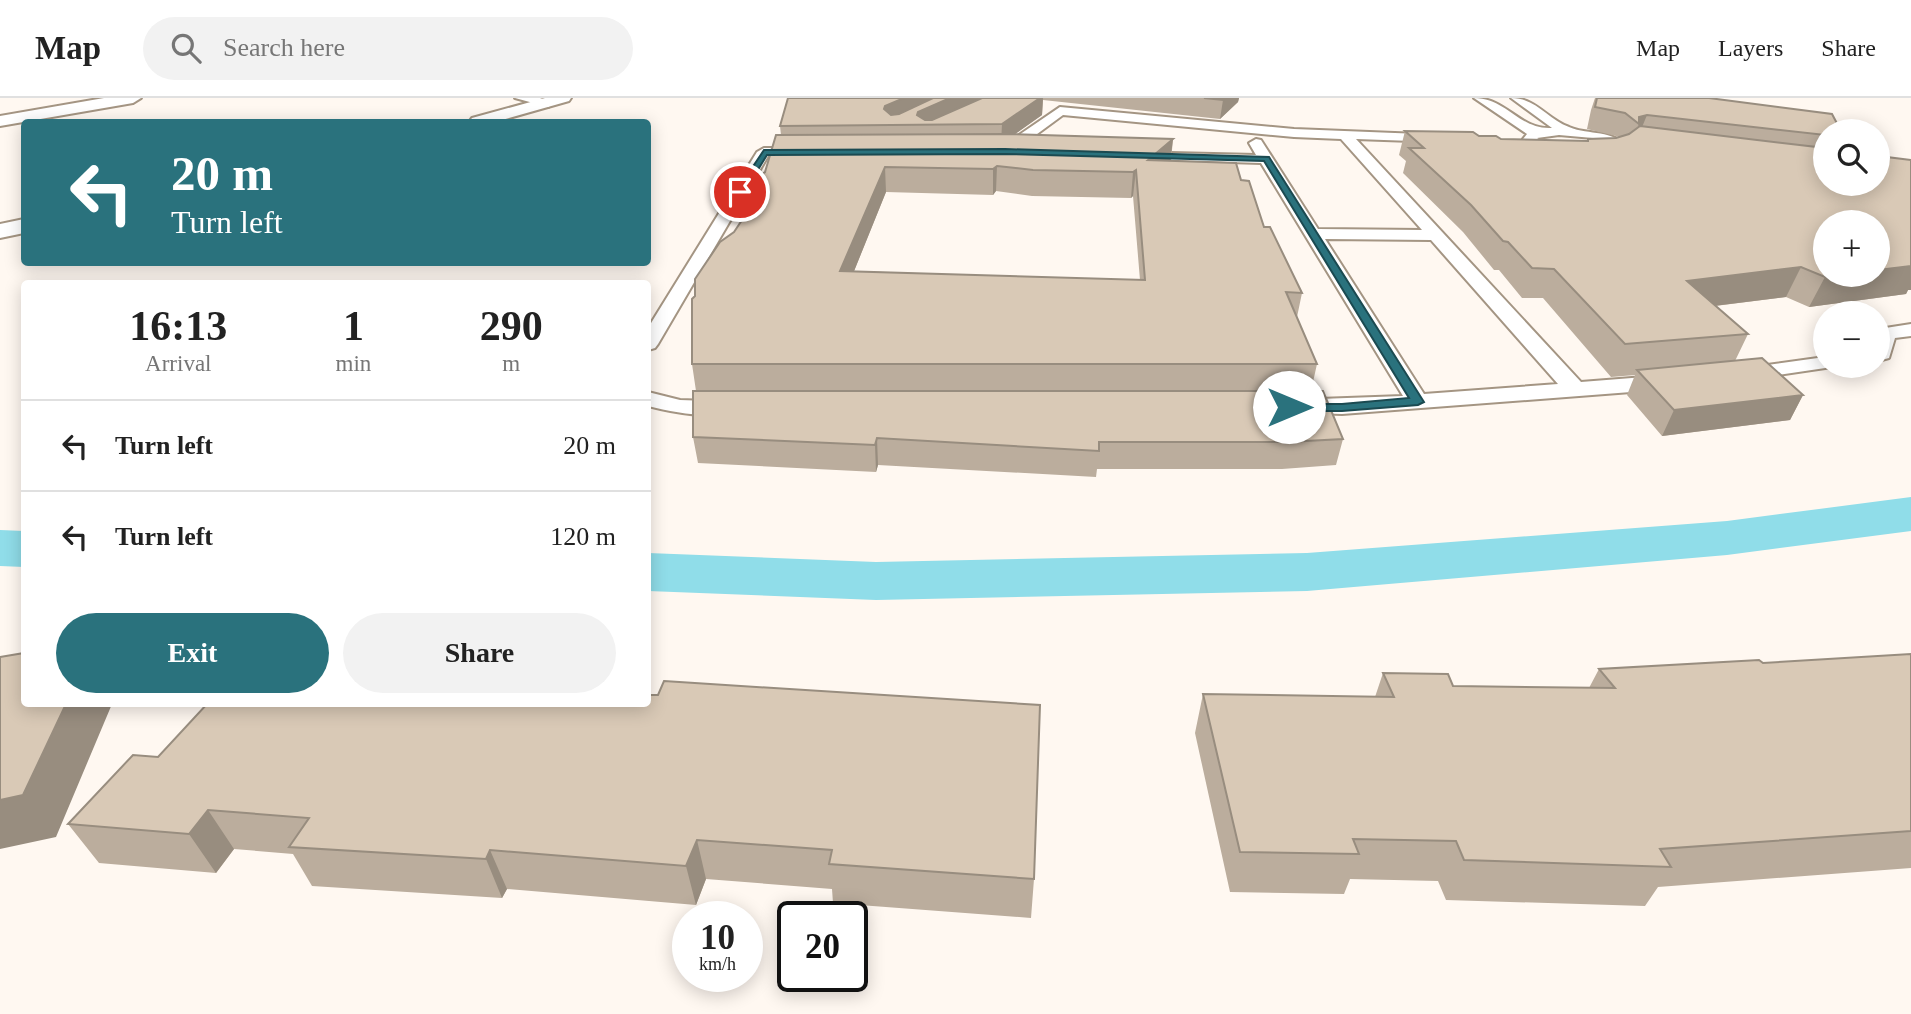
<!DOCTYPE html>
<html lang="en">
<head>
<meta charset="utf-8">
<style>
	:root { --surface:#fff; --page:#f2f2f2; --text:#222; --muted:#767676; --line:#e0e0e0; --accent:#2a727d }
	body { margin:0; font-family:Georgia,serif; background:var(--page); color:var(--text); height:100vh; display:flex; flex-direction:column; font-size:26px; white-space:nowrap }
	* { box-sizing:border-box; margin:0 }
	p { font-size:23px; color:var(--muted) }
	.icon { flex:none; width:38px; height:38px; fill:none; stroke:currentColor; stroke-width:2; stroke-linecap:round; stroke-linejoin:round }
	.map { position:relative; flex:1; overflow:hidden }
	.side { position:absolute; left:21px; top:182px; width:630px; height:427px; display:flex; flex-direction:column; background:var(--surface); border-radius:7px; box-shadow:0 4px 18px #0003 }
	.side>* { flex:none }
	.hud { position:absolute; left:21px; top:21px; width:630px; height:147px; border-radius:7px; box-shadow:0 4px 18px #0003; background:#2a727d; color:#fff; overflow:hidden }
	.controls { position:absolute; left:1813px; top:21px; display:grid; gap:14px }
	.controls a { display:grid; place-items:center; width:77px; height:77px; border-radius:50%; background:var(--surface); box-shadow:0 4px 18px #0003; font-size:35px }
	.speed { position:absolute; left:672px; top:803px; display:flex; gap:14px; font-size:35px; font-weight:700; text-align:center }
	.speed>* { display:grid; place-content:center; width:91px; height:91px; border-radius:50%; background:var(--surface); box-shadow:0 4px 18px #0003; line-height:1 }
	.speed small { font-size:18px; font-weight:400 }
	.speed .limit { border:4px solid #111; border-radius:10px; background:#fff; color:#111 }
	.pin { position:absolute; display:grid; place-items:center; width:60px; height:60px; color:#fff; margin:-30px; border:4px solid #fff; border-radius:50%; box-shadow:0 2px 7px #0007 }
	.me { position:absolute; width:77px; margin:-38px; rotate:90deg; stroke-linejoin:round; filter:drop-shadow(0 0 5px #0008) }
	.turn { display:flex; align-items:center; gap:24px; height:147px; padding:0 35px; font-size:32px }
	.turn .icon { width:91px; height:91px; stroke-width:2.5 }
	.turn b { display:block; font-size:49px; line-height:60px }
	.eta { display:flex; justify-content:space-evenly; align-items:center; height:119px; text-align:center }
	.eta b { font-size:42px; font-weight:800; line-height:49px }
	.action { display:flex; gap:14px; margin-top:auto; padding:14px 35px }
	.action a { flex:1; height:80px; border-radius:42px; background:var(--accent); color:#fff; font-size:28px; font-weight:800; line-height:80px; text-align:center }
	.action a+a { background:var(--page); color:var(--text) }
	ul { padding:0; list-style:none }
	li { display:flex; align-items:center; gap:21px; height:91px; padding:0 35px; border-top:2px solid var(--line) }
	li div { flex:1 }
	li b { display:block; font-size:26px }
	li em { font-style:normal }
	header { display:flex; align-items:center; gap:42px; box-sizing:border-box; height:98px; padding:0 35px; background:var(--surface); border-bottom:2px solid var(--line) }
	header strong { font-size:33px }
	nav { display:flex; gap:38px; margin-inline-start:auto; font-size:24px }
	.search { width:490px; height:63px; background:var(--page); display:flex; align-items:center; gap:18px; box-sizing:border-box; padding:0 24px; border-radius:38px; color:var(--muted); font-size:26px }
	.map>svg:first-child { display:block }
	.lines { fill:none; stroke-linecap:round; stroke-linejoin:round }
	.canal { fill:#90dde9; fill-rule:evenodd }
	.service-casing { stroke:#a49583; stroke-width:4 }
	.minor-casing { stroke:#a49583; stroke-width:4 }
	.primary-casing { stroke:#a49583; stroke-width:4 }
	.service { fill:#fff; fill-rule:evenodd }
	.minor { fill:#fff; fill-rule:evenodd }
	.primary { fill:#fff; fill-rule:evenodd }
	.wall { fill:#bbad9d; fill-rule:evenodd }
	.shaded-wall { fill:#988d7f }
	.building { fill:#d9c9b6; stroke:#988d7f; stroke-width:2; fill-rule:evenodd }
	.route { fill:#2a727d; stroke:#1b4a51; stroke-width:2 }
</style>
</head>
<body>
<header>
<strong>Map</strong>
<div class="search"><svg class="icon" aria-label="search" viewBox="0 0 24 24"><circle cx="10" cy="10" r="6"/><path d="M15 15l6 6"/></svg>Search here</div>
<nav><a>Map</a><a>Layers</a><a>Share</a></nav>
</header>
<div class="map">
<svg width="1911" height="916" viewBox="0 0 1911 916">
	<rect width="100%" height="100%" fill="#fff8f1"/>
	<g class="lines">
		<path class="canal" d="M 1911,399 L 1911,433 L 1727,457 L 1307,493 L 876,502 L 648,493 L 648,455 L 876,464 L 1307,455 L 1727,423 Z
			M 0,432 L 24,433 L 24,469 L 0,468 Z"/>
		<defs>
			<path id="service" d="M 515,0 L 540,0 L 554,5 L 548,9 Z
				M 1474,0 C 1507,0 1519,32 1552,30 L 1511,0 C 1536,0 1547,21 1569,29 C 1590,38 1612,30 1629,51 C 1607,73 1548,60 1525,44 L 1523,41 L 1527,36 ZM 1559,37 L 1593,40 L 1613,50 C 1592,59 1557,53 1537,40 Z
				M 1060,9 L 1294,31 L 1445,37 L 1447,40 L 1440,44 L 1356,41 L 1581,284 L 1670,277 L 1678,279 L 1681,284 L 1678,289 L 1670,291 L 1342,316 L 1283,314 L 1280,309 L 1283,304 L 1291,302 L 1403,298 L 1261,65 L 1133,61 L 1126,57 L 1128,54 L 1256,57 L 1249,45 L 1256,41 L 1261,42 L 1318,131 L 1422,132 L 1341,41 L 1294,39 L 1063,17 L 1010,56 L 1000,56 L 1000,50 ZM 1325,141 L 1431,142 L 1558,286 L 1424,296 Z
				M 764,50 L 809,50 L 816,54 L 809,58 L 768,58 L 658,246 L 655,250 L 648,252 L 648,230 L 757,54 Z
				M 1911,226 L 1911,238 L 1895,240 L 1889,260 L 1878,263 L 1879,231 Z
				M 1825,259 L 1825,268 L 1834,268 L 1832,269 L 1738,283 L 1730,282 L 1727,277 L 1730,272 L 1738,271 Z
				M 648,294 L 680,302 L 737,304 L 740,309 L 737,314 C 708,321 676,315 648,308 Z"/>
			<path id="minor" d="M 545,0 L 571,0 L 569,3 L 495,24 L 469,24 L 472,20 Z
				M 24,121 L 24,135 L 0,140 L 0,126 Z"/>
			<path id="primary" d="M 104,0 L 141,0 L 133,5 L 0,28 L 0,18 Z"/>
		</defs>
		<use href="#service" class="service-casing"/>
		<use href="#minor" class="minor-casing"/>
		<use href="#primary" class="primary-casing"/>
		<use href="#service" class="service"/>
		<use href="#minor" class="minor"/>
		<use href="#primary" class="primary"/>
	</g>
	<path class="wall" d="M 788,0 L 1239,0 L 1238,4 L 1220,21 L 1043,2 L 1042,17 L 1015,36 L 1173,41 L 1171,63 L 1241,82 L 1264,129 L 1302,195 L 1297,219 L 1317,266 L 1311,293 L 1343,341 L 1336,367 L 1282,371 L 1097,371 L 1096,379 L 878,367 L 876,374 L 698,365 L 693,339 L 696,293 L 692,266 L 695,198 L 734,134 L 750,110 L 781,37 L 780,28 ZM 996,93 L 1032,98 L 1131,100 L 1133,98 L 1140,182 L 854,173 L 886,94 L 993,97 Z
		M 1595,0 L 1709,0 L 1825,33 L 1825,86 L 1911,62 L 1911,192 L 1908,192 L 1906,196 L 1809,209 L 1786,199 L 1715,208 L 1748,236 L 1735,263 L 1803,297 L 1790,322 L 1662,338 L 1627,297 L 1635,277 L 1611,279 L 1543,200 L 1522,200 L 1499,172 L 1494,172 L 1463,134 L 1403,75 L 1406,63 L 1399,57 L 1405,33 L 1479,38 L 1501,41 L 1587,43 L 1619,39 L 1616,38 L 1587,31 L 1591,12 Z
		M 1911,556 L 1911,770 L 1658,789 L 1645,808 L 1446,802 L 1438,783 L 1350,781 L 1344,796 L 1230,794 L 1195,635 L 1203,596 L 1375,599 L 1383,575 L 1453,588 L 1589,590 L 1599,571 L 1763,565 Z
		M 207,606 L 1034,781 L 1031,820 L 833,805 L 832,791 L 706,781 L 696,807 L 507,791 L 502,800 L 312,788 L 293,756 L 234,751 L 216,775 L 99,765 L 68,726 L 158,659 Z"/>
	<path class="shaded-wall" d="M 904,0 L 944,0 L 886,28 L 884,11 L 885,8 Z
		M 950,0 L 990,0 L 933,27 L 917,17 L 918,14 Z
		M 1040,0 L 1043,0 L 1042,17 L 1001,46 L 1002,26 Z
		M 1225,0 L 1239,0 L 1238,4 L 1220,21 L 1223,2 Z
		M 1647,17 L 1638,39 L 1633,41 L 1639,26 L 1639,19 Z
		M 1173,41 L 1170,65 L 1148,62 Z
		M 997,68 L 996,93 L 993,97 L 993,71 Z
		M 885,69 L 886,94 L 842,203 L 840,173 Z
		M 1136,72 L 1133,98 L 1131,100 L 1133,74 Z
		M 1911,168 L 1911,192 L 1908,192 L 1906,196 L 1809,209 L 1825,179 L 1843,177 L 1878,177 L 1878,172 Z
		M 1801,169 L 1786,199 L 1673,213 L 1687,183 Z
		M 1803,297 L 1790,322 L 1662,338 L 1674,312 Z
		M 877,340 L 878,367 L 876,374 L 875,347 Z
		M 66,606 L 112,606 L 56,739 L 0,751 L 0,702 Z
		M 208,712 L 234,751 L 216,775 L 189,736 Z
		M 697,742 L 706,781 L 696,807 L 686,768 Z
		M 490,752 L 507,791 L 502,800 L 486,761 Z"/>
	<path class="building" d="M 788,0 L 904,0 L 885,8 L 884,11 L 891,17 L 899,16 L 933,0 L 950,0 L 918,14 L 917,17 L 925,22 L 932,22 L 982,0 L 1040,0 L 1002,26 L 780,28 Z
		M 1204,0 L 1225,0 L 1223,2 Z
		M 1597,0 L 1709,0 L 1832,16 L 1841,33 L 1825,33 L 1825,37 L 1647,17 L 1639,19 L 1639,26 L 1625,15 L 1595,9 Z
		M 1640,28 L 1825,50 L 1825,86 L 1878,86 L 1878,58 L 1911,62 L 1911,168 L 1878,172 L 1878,124 L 1825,124 L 1825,177 L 1843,177 L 1825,179 L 1801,169 L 1687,183 L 1748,236 L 1625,246 L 1554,171 L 1532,170 L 1508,144 L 1503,143 L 1471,107 L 1409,50 L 1424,50 L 1405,33 L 1473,34 L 1479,38 L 1496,38 L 1501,41 L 1588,43 L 1588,41 L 1616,40 L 1629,36 Z
		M 1006,36 L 1173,41 L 1148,62 L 1236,65 L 1241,82 L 1249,83 L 1264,129 L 1270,129 L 1302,195 L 1286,194 L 1317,266 L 692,266 L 692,201 L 695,198 L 695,181 L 720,144 L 734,134 L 750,110 L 759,78 L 765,74 L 776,37 ZM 997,68 L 1033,72 L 1133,74 L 1136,72 L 1145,182 L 840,173 L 885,69 L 993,71 Z
		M 1762,260 L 1803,297 L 1674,312 L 1637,272 Z
		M 693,293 L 1323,293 L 1343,341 L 1287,344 L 1099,344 L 1099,353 L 877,340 L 875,347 L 693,339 Z
		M 24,555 L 24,606 L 66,606 L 23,697 L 0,702 L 0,559 Z
		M 1911,556 L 1911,733 L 1660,751 L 1671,769 L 1464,762 L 1456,743 L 1353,741 L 1359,756 L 1240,754 L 1203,596 L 1394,599 L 1383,575 L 1448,576 L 1453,588 L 1615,590 L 1599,571 L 1759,562 L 1763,565 Z
		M 664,583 L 1040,607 L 1034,781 L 829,766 L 832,752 L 697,742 L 686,768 L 490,752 L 486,761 L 289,749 L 309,720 L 208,712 L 189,736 L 68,726 L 133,657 L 158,659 L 207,606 L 648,606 L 648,597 L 658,597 Z"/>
	<path class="route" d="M 1005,51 L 1269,59 L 1424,304 L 1418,307 L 1342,313 L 1289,313 L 1283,309 L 1289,306 L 1342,306 L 1409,300 L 1264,63 L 1005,56 L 767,57 L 743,96 L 736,94 L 764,52 Z"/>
</svg>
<div class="controls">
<a><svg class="icon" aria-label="search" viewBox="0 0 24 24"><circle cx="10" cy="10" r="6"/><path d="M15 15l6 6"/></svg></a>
<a>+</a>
<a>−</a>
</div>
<div class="speed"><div>10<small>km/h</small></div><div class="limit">20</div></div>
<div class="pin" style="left:740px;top:94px;background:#d93025"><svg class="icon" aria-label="arrive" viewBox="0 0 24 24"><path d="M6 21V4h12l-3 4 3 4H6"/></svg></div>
<svg class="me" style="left:1289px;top:309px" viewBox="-20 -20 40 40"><circle r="19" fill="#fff"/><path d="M0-13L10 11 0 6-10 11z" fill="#2a727d"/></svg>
<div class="hud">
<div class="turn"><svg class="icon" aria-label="left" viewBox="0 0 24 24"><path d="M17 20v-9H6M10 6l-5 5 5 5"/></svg><div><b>20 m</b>Turn left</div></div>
</div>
<section class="side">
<div class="eta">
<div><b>16:13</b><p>Arrival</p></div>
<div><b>1</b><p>min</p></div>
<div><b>290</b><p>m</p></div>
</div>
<ul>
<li><svg class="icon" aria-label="left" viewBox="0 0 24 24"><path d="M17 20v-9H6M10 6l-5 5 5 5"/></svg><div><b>Turn left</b></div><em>20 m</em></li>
<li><svg class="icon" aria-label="left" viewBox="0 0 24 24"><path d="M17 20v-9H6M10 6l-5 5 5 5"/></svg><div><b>Turn left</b></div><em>120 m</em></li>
</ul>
<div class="action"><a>Exit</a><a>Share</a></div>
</section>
</div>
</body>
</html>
